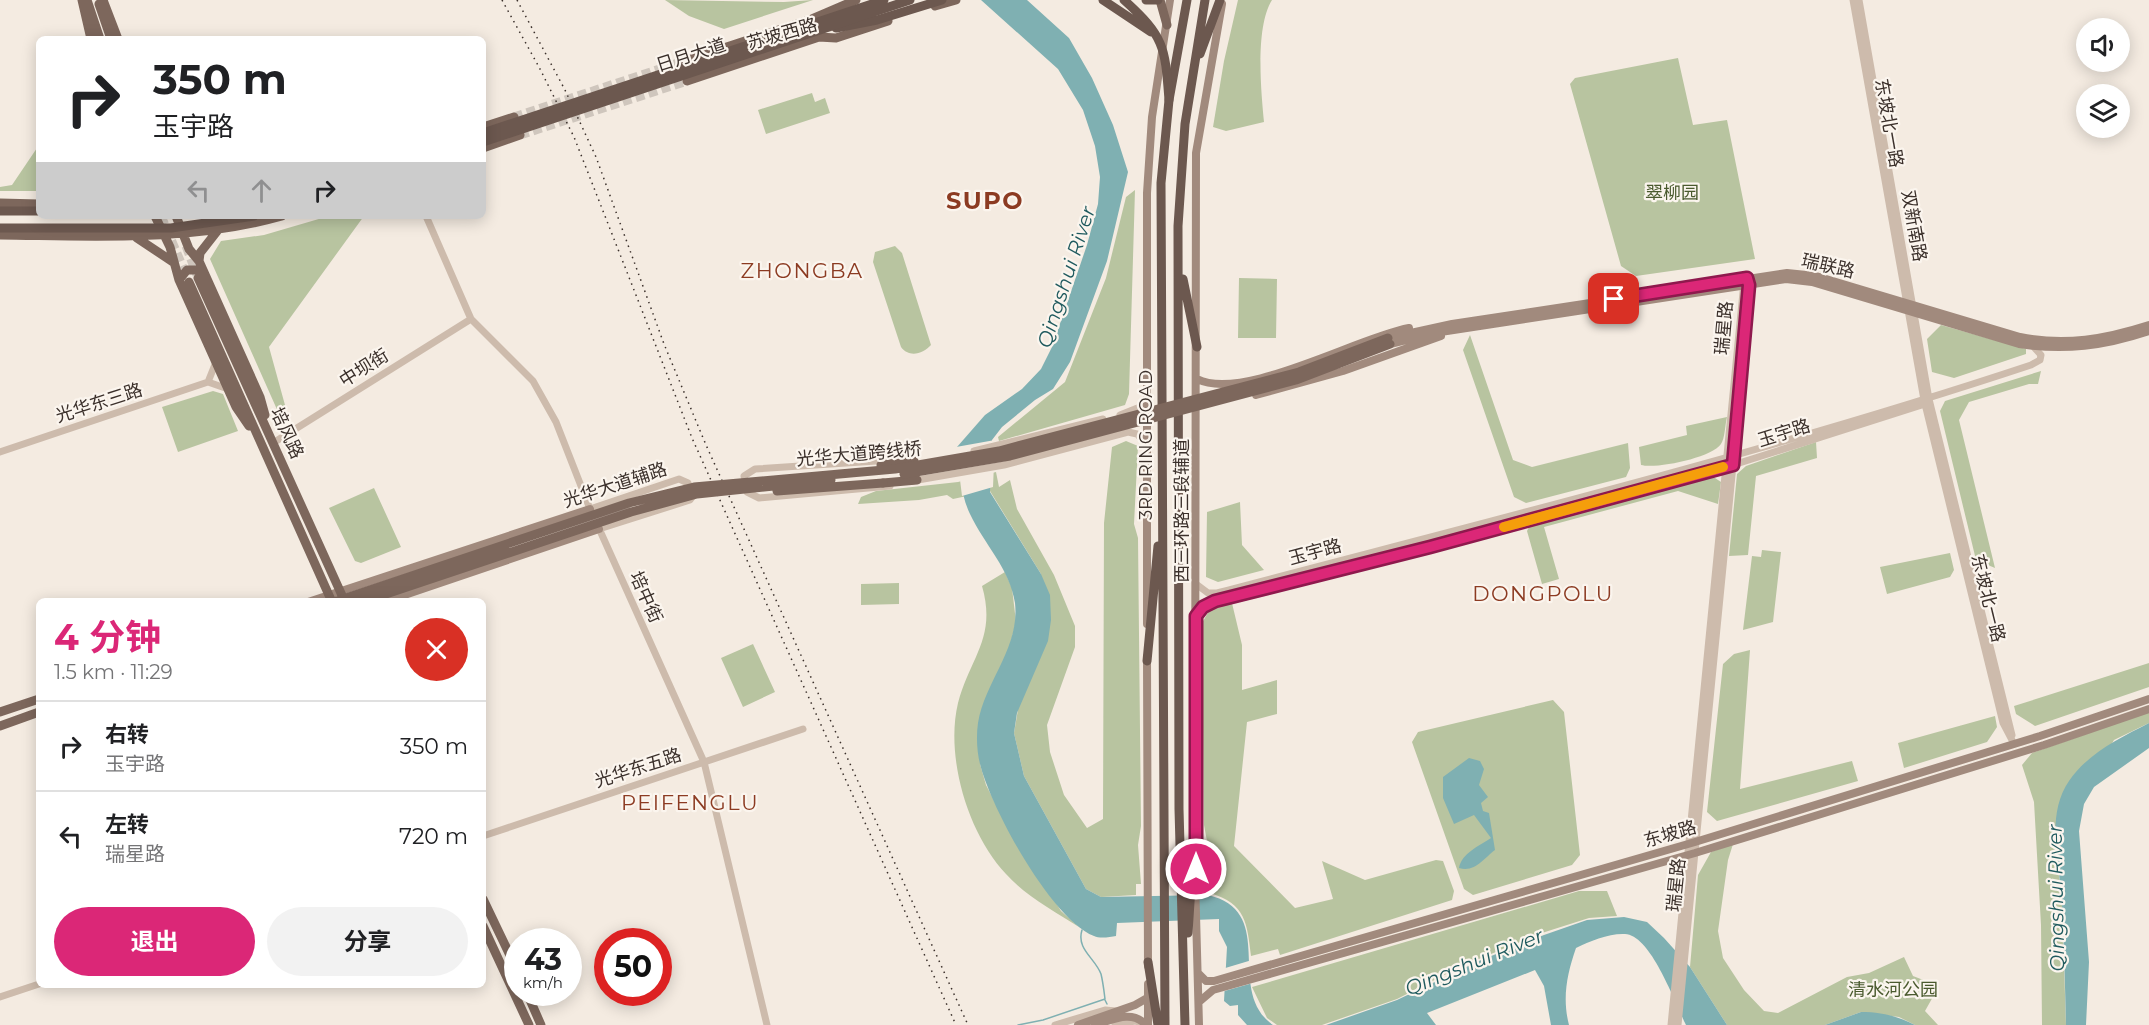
<!DOCTYPE html>
<html lang="zh">
<head>
<meta charset="utf-8">
<style>
	:root { --surface:#fff; --page:#f2f2f2; --text:#202124; --muted:#757577; --line:#e0e0e0; --accent:#db2777 }
	body { margin:0; font-family:Montserrat,"Noto Sans SC",sans-serif; background:var(--page); color:var(--text); height:100vh; display:flex; flex-direction:column; font-size:22px; white-space:nowrap }
	* { box-sizing:border-box; margin:0 }
	p { font-size:20px; color:var(--muted) }
	.icon { flex:none; width:33px; height:33px; fill:none; stroke:currentColor; stroke-width:2; stroke-linecap:round; stroke-linejoin:round }
	.map { position:relative; flex:1; overflow:hidden }
	.drawer { position:absolute; left:36px; top:598px; width:450px; height:390px; display:flex; flex-direction:column; background:var(--surface); border-radius:9px; box-shadow:0 3px 15px #0003 }
	.drawer>* { flex:none }
	.hud { position:absolute; left:36px; top:36px; width:450px; height:183px; border-radius:9px; box-shadow:0 3px 15px #0003; background:#fff; color:var(--text); overflow:hidden }
	.fabs { position:absolute; left:2076px; top:18px; display:grid; gap:12px }
	.fabs a { display:grid; place-items:center; width:54px; height:54px; border-radius:50%; background:var(--surface); box-shadow:0 3px 15px #0003; font-size:30px }
	.speed { position:absolute; left:504px; top:928px; display:flex; gap:12px; font-size:30px; font-weight:700; text-align:center }
	.speed>* { display:grid; place-content:center; width:78px; height:78px; border-radius:50%; background:var(--surface); box-shadow:0 3px 15px #0003; line-height:1 }
	.speed small { font-size:15px; font-weight:400 }
	.speed .limit { border:9px solid #d22; background:#fff; color:#111 }
	.pin { position:absolute; display:grid; place-items:center; width:51px; height:51px; color:#fff; margin:-26px; border-radius:12px; box-shadow:0 3px 9px #0006 }
	.me { position:absolute; width:66px; margin:-33px; rotate:0deg; stroke-linejoin:round; filter:drop-shadow(0 0 4px #0008) }
	.turn { display:flex; align-items:center; gap:21px; height:126px; padding:0 18px; font-size:27px }
	.turn .icon { width:78px; height:78px; stroke-width:2.5 }
	.turn b { display:block; font-size:42px; line-height:51px }
	.lanes { display:flex; align-items:center; height:57px; padding:0 18px; background:#0003; justify-content:center; gap:30px; direction:ltr }
	.lanes .off { opacity:.35 }
	.round { display:grid; place-items:center; flex:none; width:63px; height:63px; border-radius:32px; background:var(--page) }
	.overview { display:flex; align-items:center; justify-content:space-between; height:102px; padding:0 18px }
	h1 { font-size:36px; font-weight:700; line-height:45px; color:var(--accent) }
	.button { display:flex; gap:12px; margin-top:auto; padding:12px 18px }
	.button a { flex:1; height:69px; border-radius:36px; background:var(--accent); color:#fff; font-size:24px; font-weight:700; line-height:69px; text-align:center }
	.button a+a { background:var(--page); color:var(--text) }
	ul { padding:0; list-style:none }
	li { display:flex; align-items:center; gap:18px; height:90px; padding:0 18px; border-top:2px solid var(--line) }
	li div { flex:1 }
	li b { display:block; font-size:22px }
	li em { font-style:normal }
	.map>svg:first-child { display:block }
	.green { fill:#b8c4a0 }
	.water { fill:#7fb0b2 }
	.pier { fill:#f4ebe1 }
	.lines { fill:none; stroke-linecap:round; stroke-linejoin:round }
	.stream { stroke:#7fb0b2; stroke-width:1.5 }
	.primary-tunnel { stroke:#cfc6bd; stroke-width:9; stroke-dasharray:9 4.5; stroke-linecap:butt }
	.tertiary { stroke:#cdbbac; stroke-width:7 }
	.secondary { stroke:#a18a7d; stroke-width:8 }
	.primary { stroke:#7d675c; stroke-width:9 }
	.trunk { stroke:#6c584f; stroke-width:9 }
	.rail { stroke:#3b302b; stroke-width:1.5; stroke-dasharray:1.5 4.5; stroke-linecap:butt }
	.primary-bridge { stroke:#7d675c; stroke-width:9 }
	.trunk-bridge { stroke:#6c584f; stroke-width:9 }
	.route-casing { stroke:#8e194d; stroke-width:15 }
	.route { stroke:#db2777; stroke-width:10 }
	.slow { stroke:#f59e0b; stroke-width:10 }
	.labels { text-anchor:middle; stroke-width:4.5; stroke-linejoin:round; paint-order:stroke }
	.street-label { font-size:18px; fill:#3b302b; stroke:#fbf5ee }
	.park-label { font-size:18px; fill:#4a5a2e; stroke:#fbf5ee }
	.water-label { font-size:20px; font-style:italic; fill:#1f5a5e; stroke:#fbf5ee }
	.quarter-label { font-size:21px; letter-spacing:1.5px; fill:#8c3b22; stroke:#fbf5ee }
	.district-label { font-size:24px; font-weight:bold; letter-spacing:1.5px; fill:#8c3b22; stroke:#fbf5ee }
</style>
</head>
<body>
<div class="map">
<svg width="2149" height="1025" viewBox="0 0 2149 1025">
	<rect width="100%" height="100%" fill="#f4ebe1"/>
	<path class="green" d="M 665,0 L 784,2 L 813,0 L 724,29 L 689,16 Z
		M 1238,0 L 1272,0 C 1255,27 1261,91 1264,122 L 1226,131 L 1213,127 L 1224,61 Z
		M 1678,58 L 1693,125 L 1727,120 L 1755,259 L 1636,276 L 1621,266 L 1570,84 L 1575,78 Z
		M 812,93 L 815,102 L 825,98 L 830,113 L 766,134 L 758,110 Z
		M 39,145 L 39,191 L 0,191 L 0,187 L 12,185 Z
		M 1135,190 L 1129,394 L 1125,405 L 999,441 L 998,437 L 1065,382 L 1106,278 L 1126,197 Z
		M 329,216 L 364,216 L 269,347 L 288,416 L 279,414 L 210,259 L 221,241 L 264,235 Z
		M 895,246 L 902,253 L 931,345 C 923,354 909,358 901,347 L 873,262 L 875,252 Z
		M 1239,278 L 1277,279 L 1276,338 L 1238,338 Z
		M 1941,325 L 2026,349 L 2026,354 L 1954,378 L 1932,372 L 1927,339 Z
		M 1470,335 L 1513,460 L 1532,467 L 1628,443 L 1630,468 L 1626,477 L 1526,503 L 1514,497 L 1463,350 Z
		M 2041,371 L 2038,384 L 2029,384 L 1969,402 L 1959,420 L 1995,568 L 1976,560 L 1940,411 L 1945,401 Z
		M 213,391 L 223,394 L 238,431 L 178,452 L 162,407 Z
		M 1727,417 C 1725,425 1725,438 1721,444 C 1711,458 1657,469 1641,465 L 1639,447 L 1687,435 L 1686,426 Z
		M 1126,441 L 1138,446 L 1134,524 L 1138,538 L 1141,826 L 1138,845 L 1141,884 L 1136,884 L 1136,895 L 1101,897 L 1086,889 L 1024,776 L 1014,733 L 1041,574 L 990,491 L 953,499 L 947,495 L 919,500 L 858,504 L 861,497 L 876,491 L 958,482 L 996,472 L 999,487 L 1010,480 L 1017,509 L 1054,575 L 1075,626 L 1075,647 L 1047,725 L 1050,752 L 1064,795 L 1087,828 L 1103,819 L 1104,523 L 1112,447 Z
		M 1816,442 L 1817,458 L 1756,476 L 1748,555 L 1729,556 L 1737,474 L 1746,466 Z
		M 1709,474 L 1721,482 L 1718,504 L 1678,491 L 1544,527 L 1559,579 L 1542,584 L 1527,531 L 1531,523 Z
		M 374,488 L 401,547 L 361,563 L 355,561 L 329,508 Z
		M 1240,502 L 1242,545 L 1264,570 L 1218,582 L 1206,577 L 1207,512 Z
		M 1762,550 L 1781,552 L 1773,622 L 1743,630 L 1752,556 L 1761,557 Z
		M 1950,553 L 1954,570 L 1950,577 L 1887,594 L 1880,567 Z
		M 1005,572 L 1012,588 L 1016,622 L 1009,649 L 992,686 L 980,764 L 986,785 L 1006,824 L 1061,911 L 1079,927 C 1054,911 1026,896 1006,874 C 968,834 945,757 958,703 C 970,657 997,638 982,586 Z
		M 899,583 L 899,604 L 861,605 L 861,584 Z
		M 1231,599 L 1242,645 L 1242,690 L 1277,680 L 1277,714 L 1247,722 L 1234,846 L 1295,908 L 1333,899 L 1322,861 L 1365,880 L 1436,860 L 1443,861 L 1454,891 L 1452,900 L 1280,955 L 1278,949 L 1251,956 C 1247,923 1246,904 1210,893 L 1208,889 L 1209,852 L 1204,825 L 1202,623 L 1210,609 Z
		M 753,644 L 775,692 L 743,707 L 721,658 Z
		M 1750,650 L 1740,789 L 1852,761 L 1858,781 L 1717,821 L 1707,812 L 1723,664 L 1734,654 Z
		M 2149,663 L 2149,687 L 2035,726 L 2016,714 L 2014,706 Z
		M 1553,700 L 1564,712 L 1580,855 L 1572,865 L 1473,895 L 1464,889 L 1412,742 L 1418,732 Z
		M 2149,712 L 2149,723 L 2114,740 L 2055,840 L 2062,903 L 2066,1025 L 2042,1025 L 2041,925 L 2034,802 L 2022,765 L 2032,753 Z
		M 1995,716 L 1997,727 L 1987,742 L 1904,768 L 1898,743 Z
		M 1733,844 L 1728,860 L 1718,931 L 1723,958 L 1744,990 L 1764,1011 L 1778,1013 L 1847,977 L 1869,973 L 1904,957 L 1913,976 L 1939,986 L 1925,1011 L 1938,1025 L 1915,1025 L 1899,1017 L 1861,1012 L 1825,1025 L 1727,1025 L 1690,967 L 1698,875 L 1711,852 Z
		M 1579,891 L 1607,891 L 1617,916 L 1589,918 L 1545,932 L 1464,965 L 1397,999 L 1322,1025 L 1277,1025 L 1267,1018 L 1252,987 Z"/>
	<path class="water" d="M 981,0 L 1027,0 L 1069,38 L 1092,78 L 1113,125 L 1128,172 L 1107,261 L 1070,362 L 1053,389 L 1035,400 L 1002,427 L 992,440 L 990,492 L 1041,574 L 1050,595 L 1051,620 L 1048,641 L 1017,713 L 1014,733 L 1024,776 L 1086,889 L 1101,897 L 1208,895 C 1279,912 1224,990 1273,1025 L 1247,1025 L 1238,1015 L 1238,1005 L 1230,1006 L 1224,1001 L 1227,947 L 1219,931 L 1219,919 L 1117,923 L 1116,936 C 1110,937 1100,939 1094,936 C 1051,919 991,808 980,764 C 977,752 976,736 978,723 C 985,681 1020,648 1015,603 C 1010,569 984,544 970,514 C 960,494 960,468 957,447 L 985,415 L 1022,389 L 1041,369 L 1052,347 L 1087,245 L 1098,204 L 1100,177 L 1095,146 L 1083,110 L 1058,69 Z
		M 2149,723 L 2149,748 L 2094,787 L 2084,804 L 2079,831 L 2089,962 L 2086,1025 L 2066,1025 C 2065,985 2064,946 2062,906 C 2061,867 2044,817 2069,781 C 2088,753 2120,738 2149,723 Z
		M 1469,758 L 1480,761 L 1484,769 L 1479,785 L 1488,797 L 1481,803 L 1483,811 L 1489,813 L 1495,850 C 1484,858 1475,873 1459,868 C 1462,853 1479,846 1491,838 L 1474,815 L 1454,824 L 1443,798 L 1443,777 Z
		M 1624,917 L 1647,922 L 1664,938 L 1690,967 L 1727,1025 L 1686,1025 C 1675,1003 1651,935 1625,934 C 1610,933 1590,941 1576,948 C 1567,974 1562,998 1569,1025 L 1551,1025 L 1544,986 L 1535,970 L 1427,1013 L 1436,1025 L 1326,1025 L 1397,1000 L 1481,960 L 1544,935 L 1587,920 Z
		M 1861,1012 C 1881,1012 1897,1016 1915,1025 L 1825,1025 Z"/>
	<path class="pier" d="M 995,440 L 993,487 L 962,496 L 956,447 Z
		M 1252,960 L 1253,983 L 1221,992 L 1222,969 Z"/>
	<g class="lines">
		<path class="stream" d="M 1105,1000 L 1107,1004
			M 1018,1025 L 1043,1020 L 1105,999 C 1104,991 1103,982 1101,974 C 1095,958 1076,949 1082,930"/>
		<path class="primary-tunnel" d="M 514,117 L 681,62
			M 520,135 L 687,81
			M 161,216 L 187,277
			M 186,246 L 197,275"/>
		<path class="tertiary" d="M 1853,0 L 1924,400 L 2003,723 L 2014,744
			M 1859,0 L 1929,399 L 2012,735
			M 426,216 L 471,319 L 533,381 L 556,422 L 592,514
			M 208,382 L 216,362
			M 1120,415 L 1140,407 L 1147,398
			M 273,443 L 471,319
			M 974,451 L 1103,419
			M 0,452 L 208,382 L 228,389
			M 912,481 L 1004,465 L 1128,432 L 1137,434 L 1146,444
			M 890,486 L 759,498 L 747,492 L 744,476 L 755,469 L 892,460
			M 590,509 L 679,479 L 688,483 L 693,496 L 690,500 L 599,529
			M 597,524 L 704,762 L 767,1025
			M 1196,584 L 1208,593 L 1217,593 C 1489,521 1763,454 2031,365 L 2040,360 L 2041,355 L 2033,346
			M 1196,616 L 1203,607 L 1216,601 L 1430,547 L 1733,465 L 1925,404 L 1928,401
			M 483,836 L 803,729
			M 0,997 L 39,984
			M 1055,1025 L 1105,1010 L 1116,1011
			M 1115,1025 L 1135,1021 L 1142,1023
			M 1671,1025 L 1744,282
			M 1678,1025 L 1733,465 L 1747,280"/>
		<path class="secondary" d="M 1388,338 L 1452,324 L 1787,273 L 1816,276 L 2020,337 C 2066,346 2105,339 2149,325
			M 1390,344 L 1434,333 L 1786,279 L 1812,282 L 2019,344 C 2065,351 2104,346 2149,331
			M 1197,379 C 1244,402 1356,338 1409,328
			M 1256,395 L 1343,371 L 1441,336
			M 308,602 L 590,509
			M 384,602 L 599,529
			M 1147,624 L 1147,193 L 1152,117 L 1170,0
			M 1147,657 L 1148,966
			M 1195,830 L 1196,153 L 1222,4
			M 1195,878 L 1199,1025
			M 1198,973 L 1206,981 L 1214,981 L 1695,842 L 2040,736 L 2149,699
			M 1200,1001 L 1213,990 L 1695,853 L 2044,745 L 2149,709
			M 1078,1025 L 1135,1005 L 1149,997
			M 1095,1025 C 1112,1020 1132,1009 1146,1025
			M 1148,1025 L 1148,984"/>
		<path class="primary" d="M 82,0 L 91,39
			M 87,0 L 100,39
			M 103,0 L 118,39
			M 1160,0 L 1167,25
			M 99,4 L 111,39
			M 935,6 L 956,0
			M 681,62 L 812,19 L 856,0
			M 687,81 L 819,37 L 836,38 L 888,21
			M 483,127 L 514,117
			M 483,148 L 520,135
			M 0,203 L 39,204
			M 155,216 L 170,247 L 179,280 L 236,407 L 249,426
			M 176,216 L 189,249 L 199,261 L 260,397 L 265,415
			M 0,235 C 95,236 189,242 282,216
			M 137,238 L 173,262
			M 199,261 L 200,253 L 218,230
			M 198,278 L 345,602
			M 179,280 L 187,270 L 203,270
			M 189,282 L 332,602
			M 881,465 L 914,461
			M 883,483 L 917,480
			M 0,712 L 39,699
			M 0,726 L 39,712
			M 483,899 L 518,972
			M 483,926 L 529,1025
			M 527,993 L 541,1025"/>
		<path class="trunk" d="M 1146,0 L 1158,0
			M 836,28 L 877,20 L 942,0
			M 1200,54 L 1220,0
			M 0,211 L 39,211
			M 1183,279 L 1197,347
			M 1147,661 L 1158,546
			M 1188,933 L 1195,825
			M 1148,962 L 1158,1025
			M 1165,1025 L 1161,183 L 1169,100 L 1187,0
			M 1185,1025 L 1179,809 L 1178,226 L 1185,124 L 1205,0"/>
		<path class="rail" d="M 502,0 L 539,67 L 574,137 L 692,438 L 956,1025
			M 517,0 L 565,90 L 596,157 L 664,344 L 706,445 L 968,1025"/>
		<path class="primary-bridge" d="M 904,474 L 1010,456 L 1296,380 L 1390,344
			M 777,491 L 883,483
			M 334,602 L 629,503 L 694,487 L 895,469 L 999,451 L 1299,372 L 1388,338
			M 362,602 L 631,512 L 697,494 L 831,480"/>
		<path class="trunk-bridge" d="M 1103,0 L 1151,32
			M 1124,0 C 1165,37 1165,47 1169,100
			M 483,133 L 884,0
			M 483,142 L 910,0
			M 0,228 L 171,228 L 254,216"/>
	</g>
	<g class="lines">
		<defs>
			<path id="route" d="M 1196,869 L 1196,616 L 1203,607 L 1215,601 L 1430,547 L 1733,465 L 1749,285 L 1747,278 L 1614,299"/>
		</defs>
		<use href="#route" class="route-casing"/>
		<use href="#route" class="route"/>
		<path class="slow" d="M 1504,527 L 1723,467"/>
	</g>
	<g class="labels">
		<g class="street-label">
			<text transform="translate(782 34) rotate(-16)" y="6">苏坡西路</text>
			<text transform="translate(691 55) rotate(-18)" y="6">日月大道</text>
			<text transform="translate(1889 123) rotate(80)" y="6">东坡北一路</text>
			<text transform="translate(1914 226) rotate(80)" y="6">双新南路</text>
			<text transform="translate(1828 266) rotate(13)" y="6">瑞联路</text>
			<text transform="translate(1724 328) rotate(-85)" y="6">瑞星路</text>
			<text transform="translate(364 368) rotate(-32)" y="6">中坝街</text>
			<text transform="translate(99 403) rotate(-18)" y="6">光华东三路</text>
			<text transform="translate(287 433) rotate(65)" y="6">培风路</text>
			<text transform="translate(1784 433) rotate(-17)" y="6">玉宇路</text>
			<text transform="translate(1146 445) rotate(-90)" y="6">3RD RING ROAD</text>
			<text transform="translate(859 454) rotate(-5)" y="6">光华大道跨线桥</text>
			<text transform="translate(615 485) rotate(-18)" y="6">光华大道辅路</text>
			<text transform="translate(1182 511) rotate(-90)" y="6">西三环路三段辅道</text>
			<text transform="translate(1315 552) rotate(-15)" y="6">玉宇路</text>
			<text transform="translate(646 597) rotate(66)" y="6">培中街</text>
			<text transform="translate(1988 598) rotate(76)" y="6">东坡北一路</text>
			<text transform="translate(638 768) rotate(-18)" y="6">光华东五路</text>
			<text transform="translate(1670 834) rotate(-16)" y="6">东坡路</text>
			<text transform="translate(1676 885) rotate(-84)" y="6">瑞星路</text>
		</g>
		<g class="park-label">
			<text x="1672" y="199">翠柳园</text>
			<text x="1893" y="996">清水河公园</text>
		</g>
		<g class="water-label">
			<text transform="translate(1066 277) rotate(-72)" y="7">Qingshui River</text>
			<text transform="translate(2056 898) rotate(-91)" y="7">Qingshui River</text>
			<text transform="translate(1474 962) rotate(-22)" y="7">Qingshui River</text>
		</g>
		<g class="quarter-label">
			<text x="802" y="278">ZHONGBA</text>
			<text x="1543" y="601">DONGPOLU</text>
			<text x="690" y="810">PEIFENGLU</text>
		</g>
		<g class="district-label">
			<text x="985" y="209">SUPO</text>
		</g>
	</g>
</svg>
<div class="fabs">
<a><svg class="icon" aria-label="sound" viewBox="0 0 24 24"><path d="M4 9h4l5-4v14l-5-4H4zM17 9q2 3 0 6"/></svg></a>
<a><svg class="icon" aria-label="layers" viewBox="0 0 24 24"><path d="M12 4l9 5-9 5-9-5zM3 14l9 5 9-5"/></svg></a>
</div>
<div class="speed"><div>43<small>km/h</small></div><div class="limit">50</div></div>
<div class="pin" style="left:1614px;top:299px;background:#d93025"><svg class="icon" aria-label="arrive" viewBox="0 0 24 24"><path d="M6 21V4h12l-3 4 3 4H6"/></svg></div>
<svg class="me" style="left:1196px;top:869px" viewBox="-20 -20 40 40"><circle r="17" fill="#db2777" stroke="#fff" stroke-width="3"/><path d="M0-11L8 9 0 5-8 9z" fill="#fff"/></svg>
<div class="hud">
<div class="turn"><svg class="icon" aria-label="right" viewBox="0 0 24 24"><path d="M7 20v-9h11M14 6l5 5-5 5"/></svg><div><b>350 m</b>玉宇路</div></div>
<div class="lanes"><svg class="icon off" aria-label="left" viewBox="0 0 24 24"><path d="M17 20v-9H6M10 6l-5 5 5 5"/></svg><svg class="icon off" aria-label="ahead" viewBox="0 0 24 24"><path d="M12 20V5M6 11l6-6 6 6"/></svg><svg class="icon" aria-label="right" viewBox="0 0 24 24"><path d="M7 20v-9h11M14 6l5 5-5 5"/></svg></div>
</div>
<section class="drawer">
<div class="overview"><div><h1>4 分钟</h1><p>1.5 km · 11:29</p></div><a class="round" style="background:#d93025;color:#fff"><svg class="icon" aria-label="close" viewBox="0 0 24 24"><path d="M6 6l12 12M18 6L6 18"/></svg></a></div>
<ul>
<li><svg class="icon" aria-label="right" viewBox="0 0 24 24"><path d="M7 20v-9h11M14 6l5 5-5 5"/></svg><div><b>右转</b><p>玉宇路</p></div><em>350 m</em></li>
<li><svg class="icon" aria-label="left" viewBox="0 0 24 24"><path d="M17 20v-9H6M10 6l-5 5 5 5"/></svg><div><b>左转</b><p>瑞星路</p></div><em>720 m</em></li>
</ul>
<div class="button"><a>退出</a><a>分享</a></div>
</section>
</div>
</body>
</html>
